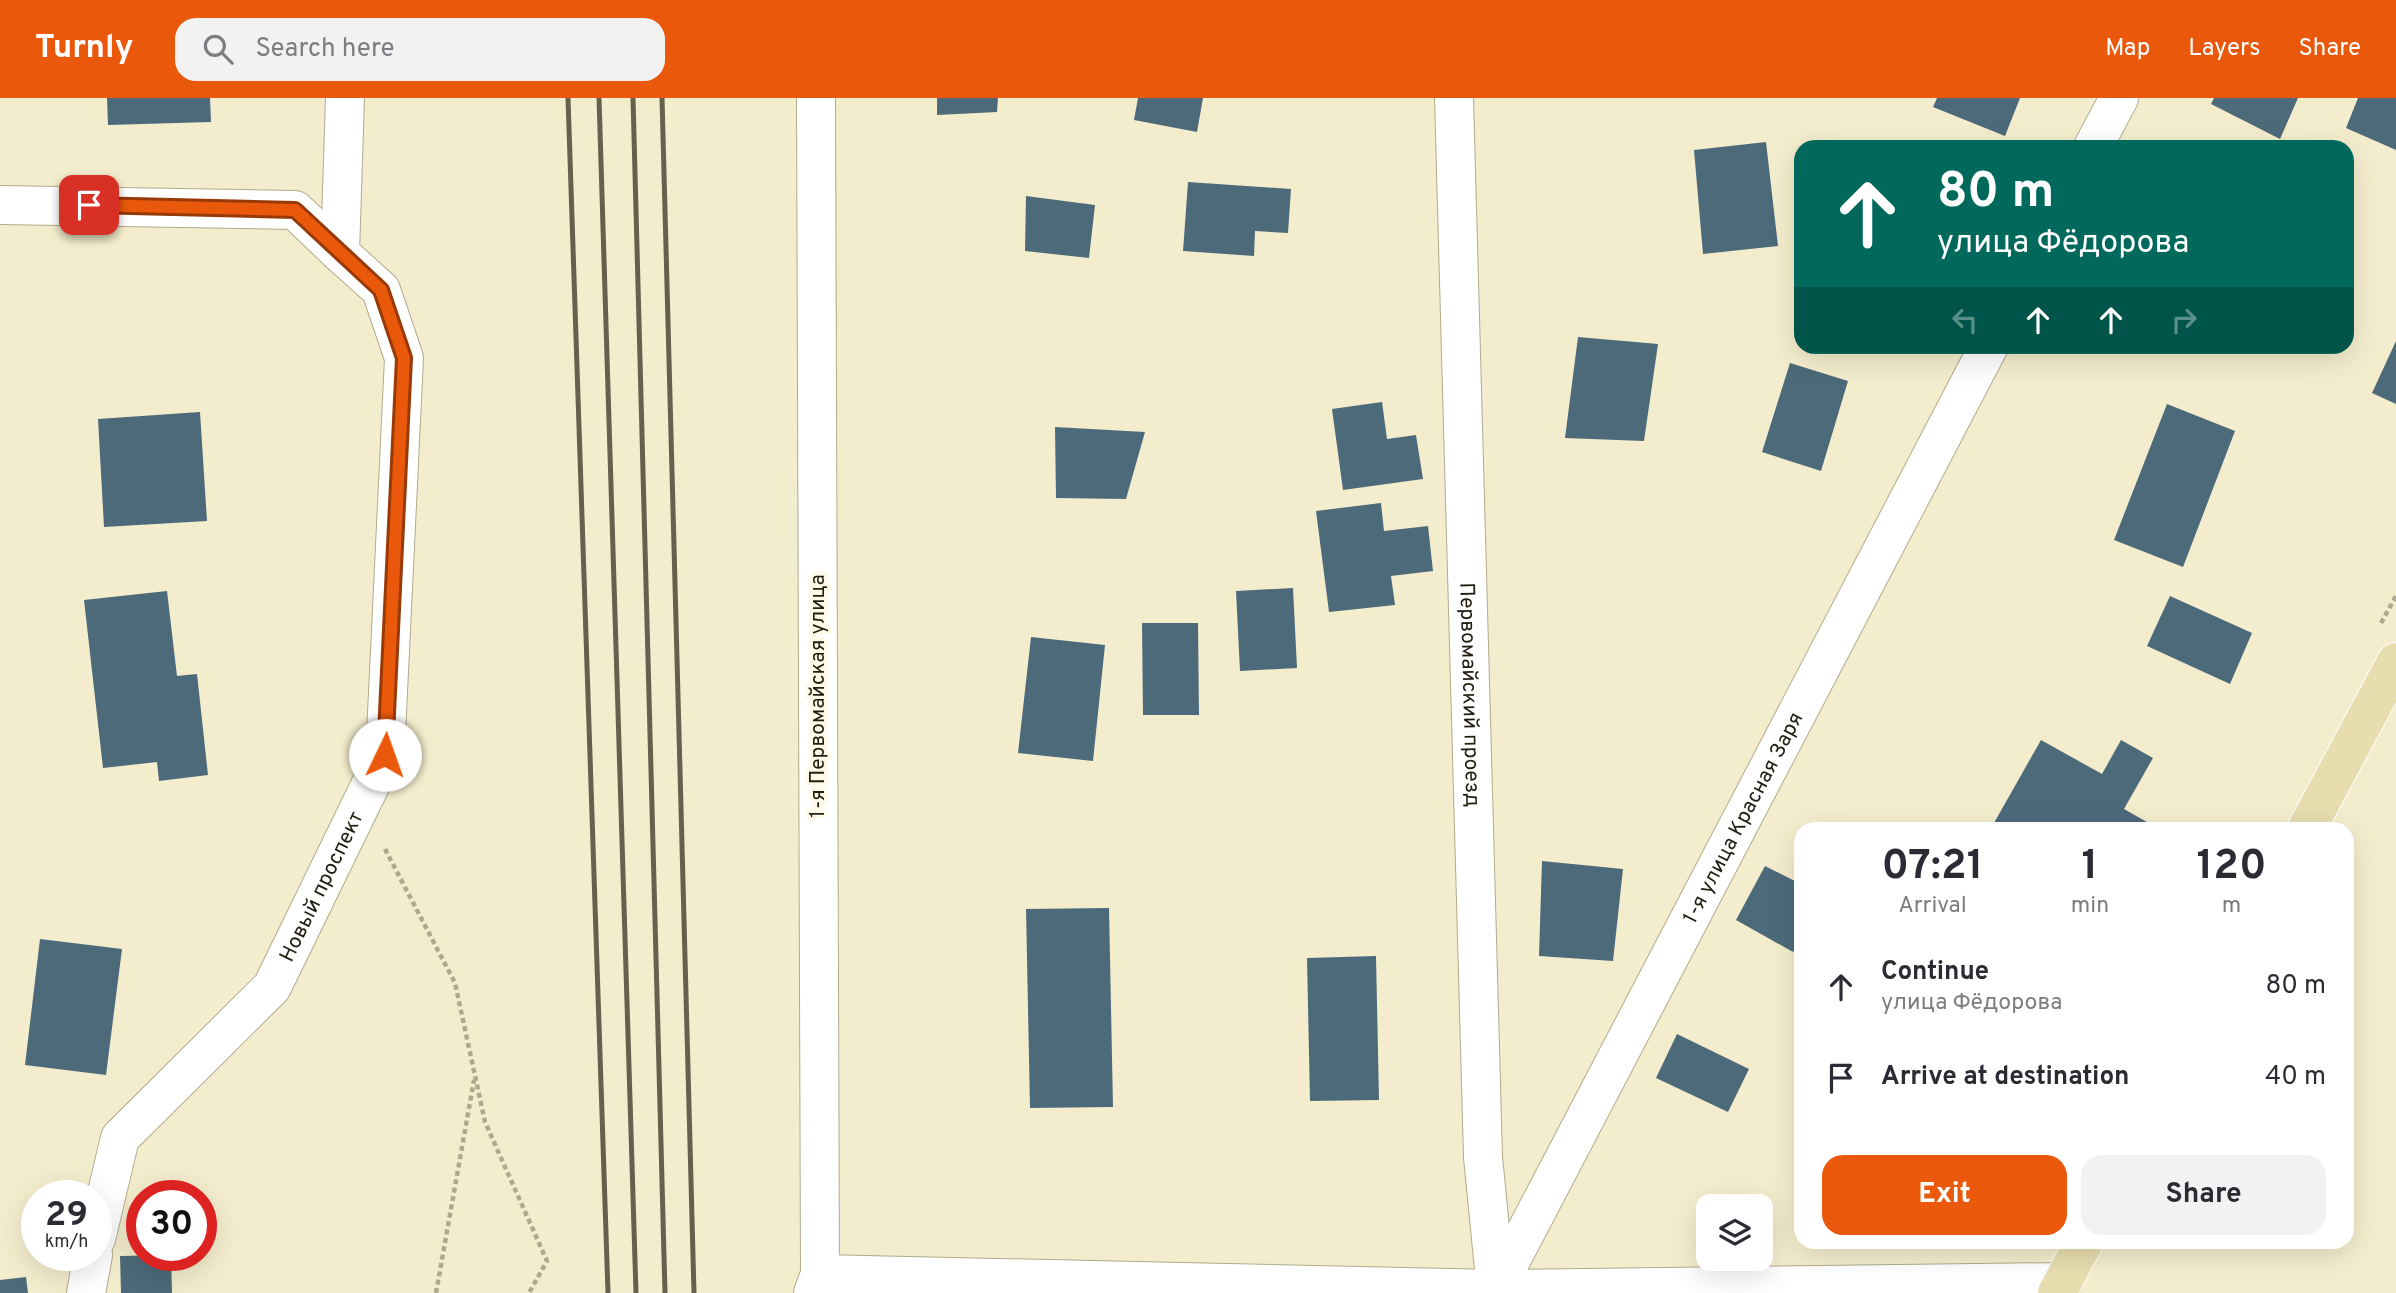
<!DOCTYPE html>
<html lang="en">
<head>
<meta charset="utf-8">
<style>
	:root { --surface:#fff; --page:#f2f2f3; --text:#2b2b33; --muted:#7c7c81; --accent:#ea580c }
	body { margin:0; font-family:Overpass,sans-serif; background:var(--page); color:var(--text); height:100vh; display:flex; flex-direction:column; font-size:26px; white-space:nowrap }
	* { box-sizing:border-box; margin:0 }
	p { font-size:23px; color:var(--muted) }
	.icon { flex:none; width:38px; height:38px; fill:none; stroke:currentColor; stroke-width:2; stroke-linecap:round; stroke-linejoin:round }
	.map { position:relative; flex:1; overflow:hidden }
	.details { position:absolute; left:1794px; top:724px; width:560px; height:427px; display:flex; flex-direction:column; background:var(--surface); border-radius:21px; box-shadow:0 7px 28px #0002 }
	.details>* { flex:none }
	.hud { position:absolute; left:1794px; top:42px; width:560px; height:214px; border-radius:21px; box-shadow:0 7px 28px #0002; background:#00695c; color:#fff; overflow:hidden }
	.controls { position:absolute; left:1696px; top:1096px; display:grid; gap:14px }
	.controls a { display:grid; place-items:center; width:77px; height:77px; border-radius:14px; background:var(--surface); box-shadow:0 7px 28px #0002; font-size:35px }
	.speed { position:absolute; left:21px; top:1082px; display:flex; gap:14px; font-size:35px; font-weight:700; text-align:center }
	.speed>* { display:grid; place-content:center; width:91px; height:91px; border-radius:50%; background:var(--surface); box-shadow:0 7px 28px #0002; line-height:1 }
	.speed small { font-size:18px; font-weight:400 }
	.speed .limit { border:10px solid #d22; background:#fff; color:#111 }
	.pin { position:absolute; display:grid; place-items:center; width:60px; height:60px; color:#fff; margin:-30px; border-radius:14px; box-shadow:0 4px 10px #0006 }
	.me { position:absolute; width:77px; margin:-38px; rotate:3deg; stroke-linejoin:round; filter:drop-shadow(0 0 5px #0008) }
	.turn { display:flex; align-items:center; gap:24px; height:147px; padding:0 28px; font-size:32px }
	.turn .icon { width:91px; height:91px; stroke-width:2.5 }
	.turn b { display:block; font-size:49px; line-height:60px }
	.lanes { display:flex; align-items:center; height:66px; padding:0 28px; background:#0003; justify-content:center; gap:35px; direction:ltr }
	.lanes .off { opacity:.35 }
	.eta { display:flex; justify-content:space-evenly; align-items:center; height:119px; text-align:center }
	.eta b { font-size:42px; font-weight:700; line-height:49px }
	.button { display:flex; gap:14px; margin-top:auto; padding:14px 28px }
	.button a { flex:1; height:80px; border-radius:21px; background:var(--accent); color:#fff; font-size:28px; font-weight:700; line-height:80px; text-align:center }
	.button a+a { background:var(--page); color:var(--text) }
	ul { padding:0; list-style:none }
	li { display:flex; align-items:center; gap:21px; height:91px; padding:0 28px }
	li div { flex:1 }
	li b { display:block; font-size:26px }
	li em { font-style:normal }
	header { display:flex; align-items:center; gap:42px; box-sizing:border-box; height:98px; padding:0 35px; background:var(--accent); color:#fff }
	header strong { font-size:33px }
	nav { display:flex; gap:38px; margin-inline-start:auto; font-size:24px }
	.search { width:490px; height:63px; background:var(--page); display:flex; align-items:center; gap:18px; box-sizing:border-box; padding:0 24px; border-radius:21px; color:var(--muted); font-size:26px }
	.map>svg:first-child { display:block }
	.building { fill:#4d6a7a }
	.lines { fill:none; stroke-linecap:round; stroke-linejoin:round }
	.minor-casing { stroke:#b1ab8c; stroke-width:40 }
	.major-casing { stroke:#fff; stroke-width:40 }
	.path { stroke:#aea88f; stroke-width:4.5; stroke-dasharray:5 3.5; stroke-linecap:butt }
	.minor { stroke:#fff; stroke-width:38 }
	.major { stroke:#e7ddaf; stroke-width:38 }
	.rail { stroke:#65614e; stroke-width:5 }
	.route-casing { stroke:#983908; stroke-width:18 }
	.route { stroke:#ea580c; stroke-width:12 }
	.labels { text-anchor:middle; stroke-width:7; stroke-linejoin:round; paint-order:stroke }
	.street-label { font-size:21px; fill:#211e12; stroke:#fefae7 }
</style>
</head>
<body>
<header>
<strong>Turnly</strong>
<div class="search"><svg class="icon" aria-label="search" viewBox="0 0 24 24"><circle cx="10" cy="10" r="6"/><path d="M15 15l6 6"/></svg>Search here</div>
<nav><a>Map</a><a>Layers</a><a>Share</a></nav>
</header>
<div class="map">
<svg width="2396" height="1195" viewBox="0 0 2396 1195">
	<rect width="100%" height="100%" fill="#f4edcd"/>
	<path class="building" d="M 107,0 L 210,0 L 211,24 L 108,27 Z
		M 937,0 L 998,0 L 997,14 L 937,17 Z
		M 1138,0 L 1203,0 L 1197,34 L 1134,22 Z
		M 1937,0 L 2020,0 L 2005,38 L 1933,9 Z
		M 2214,0 L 2298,0 L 2280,41 L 2211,6 Z
		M 2358,0 L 2396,0 L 2396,52 L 2346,30 Z
		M 1766,44 L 1778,148 L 1703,156 L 1694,52 Z
		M 1188,84 L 1291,91 L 1288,135 L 1255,133 L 1254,158 L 1183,153 Z
		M 1026,98 L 1095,107 L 1089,160 L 1025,153 Z
		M 1578,239 L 1658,246 L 1644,343 L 1565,340 Z
		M 2396,243 L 2396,306 L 2372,295 Z
		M 1790,265 L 1848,283 L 1821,373 L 1762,354 Z
		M 1382,304 L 1387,341 L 1416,337 L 1423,381 L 1343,392 L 1332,311 Z
		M 2167,306 L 2235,333 L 2183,469 L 2114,442 Z
		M 200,314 L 207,423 L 104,429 L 98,321 Z
		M 1055,329 L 1145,334 L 1126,401 L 1056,400 Z
		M 1381,405 L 1384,433 L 1428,428 L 1433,473 L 1391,478 L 1395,507 L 1329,514 L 1316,413 Z
		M 1293,490 L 1297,570 L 1240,573 L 1236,493 Z
		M 167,493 L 177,578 L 197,576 L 208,677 L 159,683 L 157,664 L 103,670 L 84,502 Z
		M 2170,498 L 2252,535 L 2230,586 L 2147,548 Z
		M 1142,525 L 1198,525 L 1199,617 L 1143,617 Z
		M 1031,539 L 1105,547 L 1093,663 L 1018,655 Z
		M 2041,642 L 2102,676 L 2121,642 L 2153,660 L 2124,711 L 2161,732 L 1990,732 Z
		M 1542,763 L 1623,771 L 1613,863 L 1539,858 Z
		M 1765,768 L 1801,786 L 1801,840 L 1793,854 L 1736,822 Z
		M 1109,810 L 1113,1009 L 1030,1010 L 1026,811 Z
		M 40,841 L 122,851 L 106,977 L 25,967 Z
		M 1376,858 L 1379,1002 L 1310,1003 L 1307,860 Z
		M 1677,936 L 1749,971 L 1728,1014 L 1656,980 Z
		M 171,1157 L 172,1195 L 121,1195 L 120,1158 Z
		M 26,1179 L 28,1195 L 0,1195 L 0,1182 Z"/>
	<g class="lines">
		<defs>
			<g id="minor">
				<path id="s1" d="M 1454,0 L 1483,1059 L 1496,1191"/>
				<path d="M 2093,49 L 2119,0"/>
				<path d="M 0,107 L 295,112 L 340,155"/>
				<path id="s2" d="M 96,1141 L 120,1040 L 272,889 L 385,657 L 404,260 L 381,192 L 340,155 L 345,0"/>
				<path d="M 820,1176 L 1496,1191 L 2063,1184"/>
				<path id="s3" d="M 1496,1191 L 1989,248"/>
				<path d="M 86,1195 L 93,1157"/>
				<path d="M 813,1195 L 820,1176 L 816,0"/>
			</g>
			<path id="major" d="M 2306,732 L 2396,564
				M 2057,1195 L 2084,1144"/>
		</defs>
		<use href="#minor" class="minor-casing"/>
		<use href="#major" class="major-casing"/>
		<path class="path" d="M 2381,525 L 2396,498
			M 385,751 L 455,885 L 485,1024 L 547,1163 L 529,1195
			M 436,1195 L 474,982"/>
		<use href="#minor" class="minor"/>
		<use href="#major" class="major"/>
		<path class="rail" d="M 568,0 L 608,1195
			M 599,0 L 636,1195
			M 633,0 L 665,1195
			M 662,0 L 694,1195"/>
	</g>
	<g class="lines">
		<defs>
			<path id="route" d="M 89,107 L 295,112 L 381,192 L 404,260 L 385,657"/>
		</defs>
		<use href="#route" class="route-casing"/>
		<use href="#route" class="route"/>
	</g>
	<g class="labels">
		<g class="street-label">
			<text dy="7" stroke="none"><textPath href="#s1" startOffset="597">Первомайский проезд</textPath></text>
			<text transform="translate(817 598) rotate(-90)" y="7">1-я Первомайская улица</text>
			<text dy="7" stroke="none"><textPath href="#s3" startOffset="532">1-я улица Красная Заря</textPath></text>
			<text dy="7" stroke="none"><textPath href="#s2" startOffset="430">Новый проспект</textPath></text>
		</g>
	</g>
</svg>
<div class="controls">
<a><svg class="icon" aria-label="layers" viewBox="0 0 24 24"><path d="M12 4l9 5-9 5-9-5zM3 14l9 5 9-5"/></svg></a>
</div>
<div class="speed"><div>29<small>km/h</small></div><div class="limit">30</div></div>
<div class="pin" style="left:89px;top:107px;background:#d93025"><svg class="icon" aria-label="arrive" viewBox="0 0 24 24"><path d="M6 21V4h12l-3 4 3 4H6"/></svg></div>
<svg class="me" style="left:385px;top:657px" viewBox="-20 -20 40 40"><circle r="19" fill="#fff"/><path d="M0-13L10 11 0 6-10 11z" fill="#ea580c"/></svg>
<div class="hud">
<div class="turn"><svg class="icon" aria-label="ahead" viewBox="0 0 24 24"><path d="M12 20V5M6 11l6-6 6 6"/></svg><div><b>80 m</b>улица Фёдорова</div></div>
<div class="lanes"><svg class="icon off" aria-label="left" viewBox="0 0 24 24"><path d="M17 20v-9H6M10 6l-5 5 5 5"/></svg><svg class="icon" aria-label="ahead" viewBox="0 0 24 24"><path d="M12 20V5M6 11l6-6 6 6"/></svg><svg class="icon" aria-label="ahead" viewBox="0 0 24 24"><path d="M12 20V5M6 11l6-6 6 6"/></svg><svg class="icon off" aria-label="right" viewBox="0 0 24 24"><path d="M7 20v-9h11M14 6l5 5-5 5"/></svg></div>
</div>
<section class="details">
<div class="eta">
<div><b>07:21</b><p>Arrival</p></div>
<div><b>1</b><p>min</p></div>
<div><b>120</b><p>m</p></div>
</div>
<ul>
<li><svg class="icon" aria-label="ahead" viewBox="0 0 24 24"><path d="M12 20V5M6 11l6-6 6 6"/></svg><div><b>Continue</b><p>улица Фёдорова</p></div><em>80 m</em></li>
<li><svg class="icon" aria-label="arrive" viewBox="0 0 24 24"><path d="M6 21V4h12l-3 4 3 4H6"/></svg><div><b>Arrive at destination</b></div><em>40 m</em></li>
</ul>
<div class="button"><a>Exit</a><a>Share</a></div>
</section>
</div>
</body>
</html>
